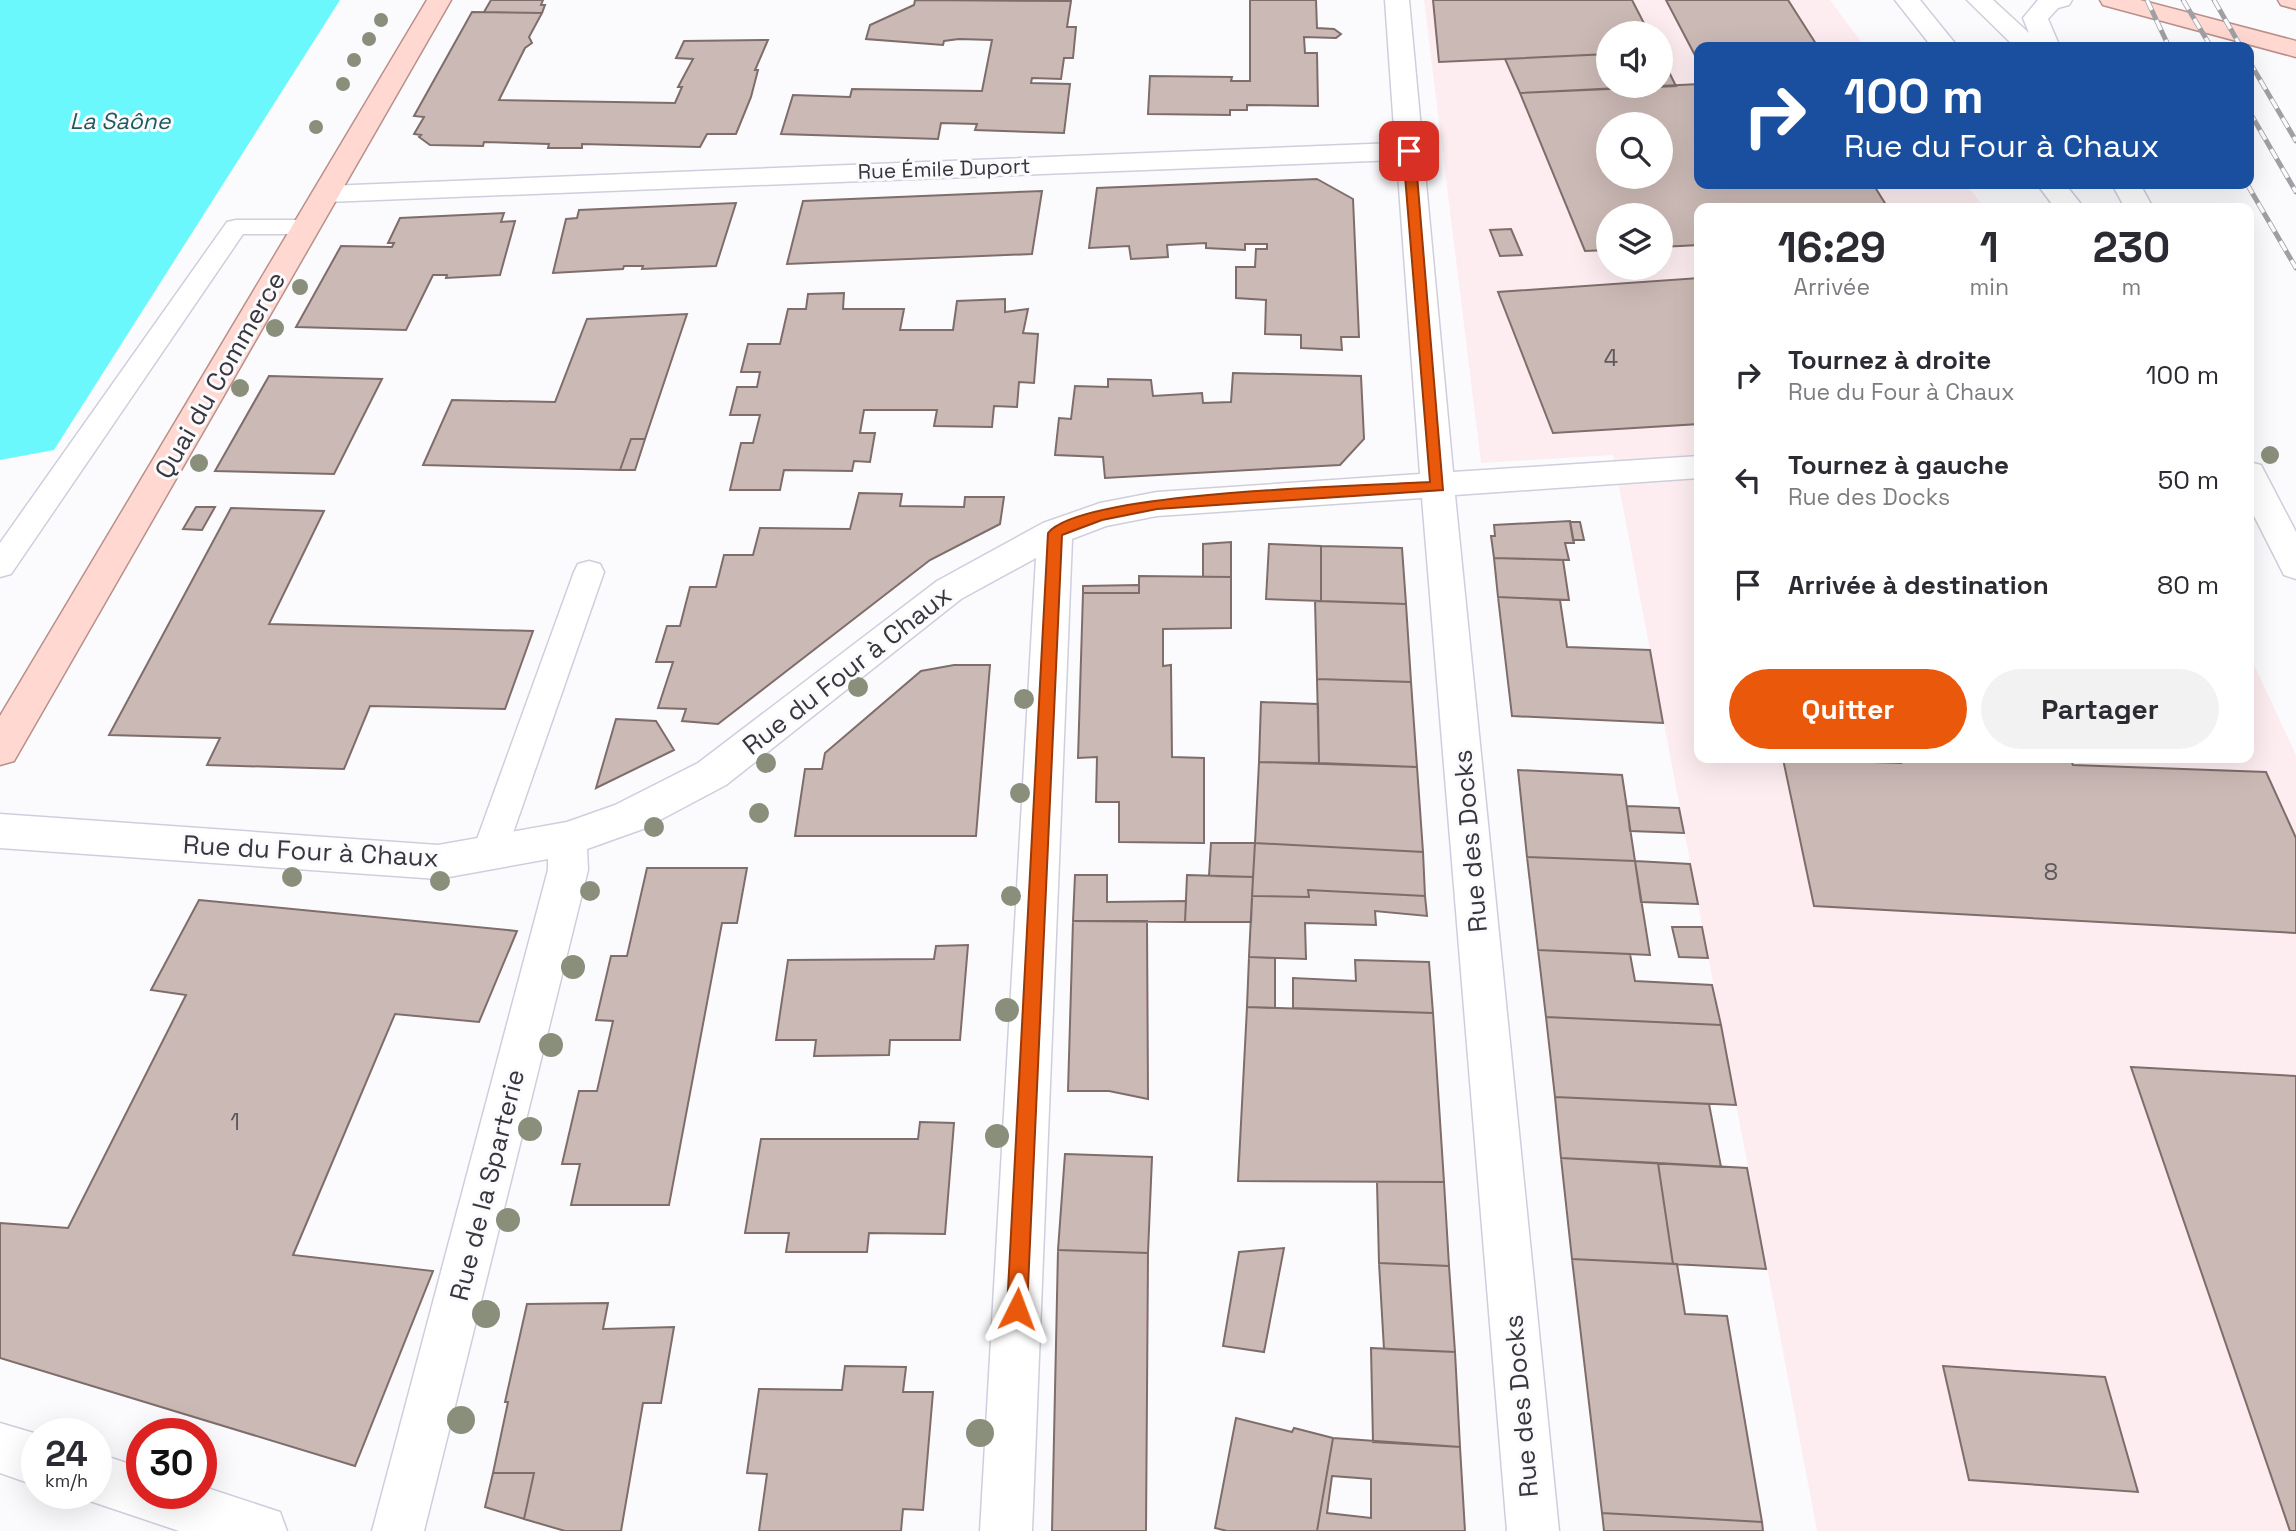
<!DOCTYPE html>
<html lang="fr">
<head>
<meta charset="utf-8">
<style>
	:root { --surface:#fff; --page:#f2f2f3; --text:#2b2b33; --muted:#7c7c81; --accent:#ea580c }
	body { margin:0; font-family:"Space Grotesk",sans-serif; background:var(--page); color:var(--text); height:100vh; display:flex; flex-direction:column; font-size:26px; white-space:nowrap }
	* { box-sizing:border-box; margin:0 }
	p { font-size:23px; color:var(--muted) }
	.icon { flex:none; width:38px; height:38px; fill:none; stroke:currentColor; stroke-width:2; stroke-linecap:round; stroke-linejoin:round }
	.map { position:relative; flex:1; overflow:hidden }
	.details { position:absolute; left:1694px; top:203px; width:560px; height:560px; display:flex; flex-direction:column; background:var(--surface); border-radius:14px; box-shadow:0 7px 28px #0002 }
	.details>* { flex:none }
	.top-card { position:absolute; left:1694px; top:42px; width:560px; height:147px; border-radius:14px; box-shadow:0 7px 28px #0002; background:#1a4fa0; color:#fff; overflow:hidden }
	.tools { position:absolute; left:1596px; top:21px; display:grid; gap:14px }
	.tools a { display:grid; place-items:center; width:77px; height:77px; border-radius:50%; background:var(--surface); box-shadow:0 7px 28px #0002; font-size:35px }
	.speed { position:absolute; left:21px; top:1418px; display:flex; gap:14px; font-size:35px; font-weight:700; text-align:center }
	.speed>* { display:grid; place-content:center; width:91px; height:91px; border-radius:50%; background:var(--surface); box-shadow:0 7px 28px #0002; line-height:1 }
	.speed small { font-size:18px; font-weight:400 }
	.speed .limit { border:10px solid #d22; background:#fff; color:#111 }
	.pin { position:absolute; display:grid; place-items:center; width:60px; height:60px; color:#fff; margin:-30px; border-radius:14px; box-shadow:0 4px 10px #0006 }
	.me { position:absolute; width:77px; margin:-38px; rotate:3deg; stroke-linejoin:round; filter:drop-shadow(0 0 5px #0008) }
	.turn { display:flex; align-items:center; gap:24px; height:147px; padding:0 35px; font-size:32px }
	.turn .icon { width:91px; height:91px; stroke-width:2.5 }
	.turn b { display:block; font-size:49px; line-height:60px }
	.eta { display:flex; justify-content:space-evenly; align-items:center; height:119px; text-align:center }
	.eta b { font-size:42px; font-weight:800; line-height:49px }
	.action { display:flex; gap:14px; margin-top:auto; padding:14px 35px }
	.action a { flex:1; height:80px; border-radius:42px; background:var(--accent); color:#fff; font-size:28px; font-weight:800; line-height:80px; text-align:center }
	.action a+a { background:var(--page); color:var(--text) }
	ul { padding:0; list-style:none }
	li { display:flex; align-items:center; gap:21px; height:105px; padding:0 35px }
	li div { flex:1 }
	li b { display:block; font-size:26px }
	li em { font-style:normal }
	.map>svg:first-child { display:block }
	.commercial { fill:#fdedf0; fill-rule:evenodd }
	.water { fill:#6af8fd }
	.building { fill:#cbb9b5; stroke:#7e6d6a; stroke-width:2; fill-rule:evenodd }
	.lines { fill:none; stroke-linecap:round; stroke-linejoin:round }
	.service-casing { stroke:#cfcedd; stroke-width:3 }
	.minor-casing { stroke:#cfcedd; stroke-width:3 }
	.tertiary-casing { stroke:#cfcedd; stroke-width:3 }
	.primary-casing { stroke:#b9908a; stroke-width:3 }
	.service { fill:#fff; fill-rule:evenodd }
	.minor { fill:#fff; fill-rule:evenodd }
	.tertiary { fill:#fff; fill-rule:evenodd }
	.primary { fill:#ffd9d1; fill-rule:evenodd }
	.rail-casing { stroke:#a0a0a4; stroke-width:5 }
	.rail { stroke:#fbfbfe; stroke-width:3.5; stroke-dasharray:11; stroke-linecap:butt }
	.tree { fill:#898f7b }
	.route { fill:#ea580c; stroke:#983908; stroke-width:2 }
	.labels { text-anchor:middle; stroke-width:6; stroke-linejoin:round; paint-order:stroke }
	.far-street-label { font-size:21px; fill:#38373d; stroke:#fbfbfe }
	.far-water-label { font-size:23px; font-style:italic; fill:#1f5b5e; stroke:#fbfbfe }
	.number-label { font-size:23px; fill:#5d585b }
	.street-label { font-size:26px; fill:#38373d; stroke:#fbfbfe }
</style>
</head>
<body>
<div class="map">
<svg width="2296" height="1531" viewBox="0 0 2296 1531">
	<rect width="100%" height="100%" fill="#fbfbfe"/>
	<path class="commercial" d="M 1424,0 L 1830,0 L 1865,47 L 1699,47 L 1699,184 L 1966,184 L 1985,208 L 1699,208 L 1699,758 L 2249,758 L 2249,654 L 2296,755 L 2296,1531 L 1817,1531 L 1613,455 L 1481,463 ZM 1608,33 L 1661,33 L 1661,86 L 1608,86 ZM 1608,124 L 1661,124 L 1661,177 L 1608,177 ZM 1608,215 L 1661,215 L 1661,268 L 1608,268 Z"/>
	<path class="water" d="M 0,0 L 340,0 L 54,450 L 0,460 Z"/>
	<path class="building" d="M 491,0 L 543,0 L 541,5 L 545,5 L 542,13 L 484,12 Z
		M 915,0 L 1071,1 L 1067,27 L 1076,27 L 1073,58 L 1064,58 L 1061,79 L 1032,78 L 1031,83 L 1070,84 L 1064,133 L 975,130 L 977,124 L 941,123 L 938,139 L 781,134 L 793,95 L 850,97 L 852,89 L 982,91 L 992,40 L 959,39 L 944,41 L 943,45 L 866,39 L 870,25 L 914,5 Z
		M 1250,0 L 1316,0 L 1317,28 L 1334,29 L 1341,34 L 1336,38 L 1304,37 L 1305,53 L 1317,53 L 1318,106 L 1247,105 L 1247,110 L 1230,110 L 1230,115 L 1148,114 L 1150,76 L 1232,77 L 1231,81 L 1250,81 Z
		M 1433,0 L 1632,0 L 1649,33 L 1608,33 L 1608,54 L 1439,62 Z
		M 1666,0 L 1788,0 L 1818,47 L 1699,47 L 1699,63 Z
		M 472,12 L 542,13 L 529,37 L 532,43 L 525,48 L 499,100 L 675,103 L 682,87 L 678,87 L 693,59 L 676,58 L 684,41 L 768,40 L 755,70 L 758,70 L 751,97 L 736,134 L 707,134 L 700,147 L 582,144 L 582,148 L 548,148 L 549,144 L 484,142 L 483,146 L 430,145 L 419,137 L 421,135 L 414,134 L 424,117 L 414,116 Z
		M 1608,54 L 1608,86 L 1661,86 L 1661,56 L 1676,86 L 1520,93 L 1505,59 Z
		M 1699,84 L 1699,184 L 1873,184 L 1888,208 L 1699,208 L 1699,245 L 1661,247 L 1661,215 L 1608,215 L 1608,250 L 1585,251 L 1520,93 ZM 1608,124 L 1661,124 L 1661,177 L 1608,177 Z
		M 1317,179 L 1353,199 L 1359,337 L 1341,337 L 1342,350 L 1301,348 L 1301,335 L 1265,334 L 1266,300 L 1236,298 L 1236,267 L 1255,267 L 1256,249 L 1267,249 L 1267,244 L 1245,244 L 1245,250 L 1206,248 L 1206,243 L 1167,245 L 1168,257 L 1131,259 L 1129,246 L 1089,248 L 1097,188 Z
		M 1042,191 L 1032,254 L 787,264 L 803,201 Z
		M 736,203 L 716,266 L 642,269 L 643,266 L 624,266 L 623,269 L 553,273 L 566,219 L 577,218 L 579,210 Z
		M 504,213 L 501,222 L 515,221 L 500,275 L 446,278 L 447,275 L 433,275 L 406,330 L 296,327 L 341,246 L 392,247 L 394,243 L 388,243 L 400,218 Z
		M 1511,229 L 1522,255 L 1500,256 L 1490,230 Z
		M 1699,278 L 1699,424 L 1553,433 L 1498,292 Z
		M 844,293 L 843,309 L 904,309 L 900,330 L 953,330 L 957,301 L 1005,299 L 1005,312 L 1028,309 L 1023,333 L 1038,334 L 1034,383 L 1019,382 L 1017,407 L 994,406 L 992,427 L 934,426 L 937,410 L 864,410 L 860,433 L 875,433 L 870,462 L 854,461 L 852,471 L 784,470 L 780,490 L 730,490 L 741,443 L 753,443 L 760,415 L 730,415 L 737,387 L 757,387 L 760,372 L 741,372 L 748,344 L 780,344 L 788,309 L 806,309 L 808,294 Z
		M 687,314 L 645,439 L 631,439 L 620,470 L 423,465 L 452,400 L 555,402 L 587,319 Z
		M 1233,373 L 1361,376 L 1364,439 L 1340,465 L 1105,478 L 1103,457 L 1055,455 L 1059,418 L 1071,419 L 1075,386 L 1108,387 L 1108,379 L 1151,380 L 1153,396 L 1202,393 L 1203,403 L 1231,402 Z
		M 269,376 L 382,379 L 334,474 L 215,471 Z
		M 631,439 L 645,439 L 635,470 L 620,470 Z
		M 859,493 L 902,494 L 900,506 L 964,507 L 965,497 L 1004,497 L 1000,524 L 930,560 L 718,724 L 682,721 L 686,709 L 658,708 L 673,662 L 656,662 L 667,626 L 680,626 L 690,587 L 716,587 L 724,555 L 753,555 L 760,528 L 850,529 Z
		M 196,507 L 215,507 L 202,530 L 183,529 Z
		M 231,508 L 324,511 L 269,624 L 533,631 L 505,709 L 370,706 L 344,769 L 207,765 L 220,738 L 109,735 Z
		M 1570,521 L 1574,543 L 1565,543 L 1569,560 L 1494,558 L 1491,536 L 1495,536 L 1494,525 Z
		M 1570,522 L 1580,522 L 1584,540 L 1573,540 Z
		M 1231,542 L 1231,577 L 1203,577 L 1203,544 Z
		M 1269,544 L 1321,546 L 1321,601 L 1266,599 Z
		M 1321,546 L 1402,548 L 1406,604 L 1321,601 Z
		M 1494,558 L 1563,560 L 1569,600 L 1498,597 Z
		M 1139,576 L 1231,577 L 1231,628 L 1163,629 L 1163,666 L 1171,665 L 1172,757 L 1204,758 L 1204,843 L 1119,842 L 1119,802 L 1096,802 L 1097,757 L 1078,758 L 1083,593 L 1139,593 Z
		M 1139,585 L 1139,593 L 1083,593 L 1083,586 Z
		M 1498,597 L 1560,600 L 1567,647 L 1650,650 L 1663,723 L 1512,716 Z
		M 1315,601 L 1406,604 L 1411,682 L 1317,679 Z
		M 954,665 L 990,665 L 976,836 L 795,836 L 805,769 L 822,769 L 825,753 L 921,671 Z
		M 1317,679 L 1411,682 L 1417,767 L 1319,763 Z
		M 1261,702 L 1318,704 L 1319,763 L 1259,762 Z
		M 616,719 L 656,721 L 674,750 L 596,788 Z
		M 1899,758 L 2070,758 L 2073,765 L 2266,772 L 2296,838 L 2296,933 L 1814,906 L 1783,759 L 1901,763 Z
		M 1259,762 L 1417,767 L 1423,852 L 1255,843 Z
		M 1518,770 L 1622,775 L 1635,861 L 1527,857 Z
		M 1627,806 L 1679,808 L 1684,833 L 1630,831 Z
		M 1211,843 L 1255,843 L 1253,877 L 1209,876 Z
		M 1255,843 L 1423,852 L 1425,896 L 1308,890 L 1309,897 L 1252,896 Z
		M 1527,857 L 1635,861 L 1650,955 L 1538,950 Z
		M 1635,861 L 1690,864 L 1698,904 L 1641,902 Z
		M 647,868 L 747,868 L 737,923 L 722,923 L 669,1205 L 571,1205 L 580,1164 L 562,1164 L 579,1091 L 597,1091 L 613,1021 L 596,1020 L 611,956 L 627,956 Z
		M 1075,875 L 1107,875 L 1107,902 L 1186,901 L 1185,922 L 1073,921 Z
		M 1187,875 L 1253,877 L 1251,922 L 1185,922 Z
		M 1308,890 L 1425,896 L 1427,916 L 1375,911 L 1376,925 L 1305,923 L 1306,959 L 1249,957 L 1252,896 L 1309,897 Z
		M 199,900 L 517,931 L 479,1022 L 395,1014 L 293,1255 L 433,1271 L 355,1466 L 0,1358 L 0,1223 L 68,1228 L 186,995 L 151,990 Z
		M 1073,921 L 1147,921 L 1148,1099 L 1109,1091 L 1068,1091 Z
		M 1672,927 L 1702,927 L 1708,958 L 1679,957 Z
		M 968,945 L 960,1040 L 890,1040 L 889,1055 L 814,1056 L 816,1040 L 776,1040 L 788,960 L 934,959 L 936,946 Z
		M 1538,950 L 1630,954 L 1635,981 L 1712,985 L 1721,1025 L 1546,1017 Z
		M 1249,957 L 1275,958 L 1275,1008 L 1247,1007 Z
		M 1355,960 L 1429,962 L 1433,1013 L 1293,1008 L 1293,978 L 1356,981 Z
		M 1247,1007 L 1433,1013 L 1444,1182 L 1238,1181 Z
		M 1546,1017 L 1721,1025 L 1736,1105 L 1555,1097 Z
		M 2131,1067 L 2296,1076 L 2296,1531 L 2290,1531 Z
		M 1555,1097 L 1709,1104 L 1721,1167 L 1561,1158 Z
		M 920,1122 L 954,1123 L 945,1234 L 869,1233 L 867,1252 L 786,1252 L 789,1233 L 745,1233 L 761,1139 L 918,1139 Z
		M 1065,1154 L 1152,1157 L 1148,1253 L 1058,1250 Z
		M 1561,1158 L 1658,1163 L 1673,1264 L 1572,1259 Z
		M 1658,1163 L 1747,1168 L 1766,1269 L 1673,1264 Z
		M 1377,1182 L 1444,1182 L 1449,1266 L 1379,1263 Z
		M 1284,1248 L 1264,1352 L 1223,1346 L 1239,1252 Z
		M 1058,1250 L 1148,1253 L 1146,1531 L 1052,1531 Z
		M 1572,1259 L 1677,1264 L 1685,1314 L 1727,1316 L 1762,1522 L 1602,1513 Z
		M 1379,1263 L 1449,1266 L 1455,1352 L 1384,1349 Z
		M 608,1303 L 603,1329 L 674,1327 L 661,1403 L 643,1403 L 621,1531 L 565,1531 L 524,1519 L 534,1473 L 493,1473 L 508,1402 L 505,1402 L 527,1304 Z
		M 1371,1348 L 1455,1352 L 1460,1447 L 1373,1442 Z
		M 845,1366 L 906,1367 L 903,1392 L 933,1392 L 923,1510 L 903,1509 L 901,1531 L 759,1531 L 767,1474 L 747,1473 L 759,1389 L 842,1390 Z
		M 1943,1366 L 2105,1377 L 2138,1492 L 1969,1480 Z
		M 1236,1418 L 1292,1432 L 1294,1428 L 1333,1438 L 1317,1531 L 1227,1531 L 1215,1528 Z
		M 1333,1438 L 1460,1447 L 1465,1531 L 1317,1531 ZM 1332,1476 L 1371,1479 L 1371,1518 L 1327,1513 Z
		M 493,1473 L 534,1473 L 524,1519 L 485,1507 Z
		M 1602,1513 L 1762,1522 L 1763,1531 L 1604,1531 Z"/>
	<g class="lines">
		<defs>
			<path id="service" d="M 236,220 L 307,220 L 316,222 L 319,227 L 316,232 L 307,234 L 243,234 L 11,574 L 0,577 L 0,543 L 227,222 Z
				M 589,561 L 600,564 L 604,572 L 506,853 L 501,863 L 489,868 L 477,863 L 472,853 L 574,572 L 578,564 Z"/>
			<path id="minor" d="M 1385,0 L 1409,0 L 1453,472 L 1699,456 L 1699,478 L 1455,495 L 1559,1531 L 1507,1531 L 1422,498 L 1157,516 L 1106,526 L 1072,539 L 1032,1531 L 980,1531 L 1036,558 L 961,599 L 726,785 L 643,829 L 587,849 L 588,870 L 424,1531 L 372,1531 L 548,870 L 548,859 L 438,879 L 0,848 L 0,814 L 438,845 L 567,822 L 615,805 L 698,763 L 937,581 L 1043,523 L 1100,503 L 1157,492 L 1420,474 L 1397,160 L 327,202 L 317,200 L 313,194 L 317,188 L 327,186 L 1395,143 Z
				M 0,1423 L 37,1434 L 37,1486 L 0,1473 Z
				M 96,1453 L 142,1468 L 142,1493 L 201,1493 L 201,1486 L 280,1512 L 287,1531 L 179,1531 L 78,1497 L 76,1493 L 96,1493 Z"/>
			<path id="tertiary" d="M 1895,0 L 1920,0 L 1958,47 L 1932,47 Z
				M 1967,0 L 1993,0 L 2029,33 L 2023,18 L 2038,0 L 2072,0 L 2069,5 L 2058,8 L 2048,19 L 2060,47 L 2015,47 Z
				M 2037,184 L 2065,184 L 2084,208 L 2055,208 Z
				M 2112,184 L 2140,184 L 2153,208 L 2125,208 Z
				M 2249,462 L 2261,465 L 2296,532 L 2296,579 L 2284,575 L 2249,506 Z"/>
			<path id="primary" d="M 427,0 L 451,0 L 14,761 L 0,765 L 0,716 Z
				M 2100,0 L 2140,0 L 2296,41 L 2296,57 L 2103,5 Z
				M 2278,0 L 2296,0 L 2296,9 L 2281,5 Z"/>
		</defs>
		<use href="#service" class="service-casing"/>
		<use href="#minor" class="minor-casing"/>
		<use href="#tertiary" class="tertiary-casing"/>
		<use href="#primary" class="primary-casing"/>
		<use href="#service" class="service"/>
		<use href="#minor" class="minor"/>
		<use href="#tertiary" class="tertiary"/>
		<use href="#primary" class="primary"/>
		<defs>
			<path id="rail" d="M 2147,0 L 2169,47
				M 2183,0 L 2211,47
				M 2214,0 L 2241,47
				M 2249,61 L 2296,141
				M 2249,111 L 2296,192
				M 2247,184 L 2296,268"/>
		</defs>
		<use href="#rail" class="rail-casing"/>
		<use href="#rail" class="rail"/>
	</g>
	<g class="tree">
		<circle cx="381" cy="20" r="7"/>
		<circle cx="369" cy="39" r="7"/>
		<circle cx="354" cy="60" r="7"/>
		<circle cx="343" cy="84" r="7"/>
		<circle cx="316" cy="127" r="7"/>
		<circle cx="300" cy="287" r="8"/>
		<circle cx="275" cy="328" r="9"/>
		<circle cx="240" cy="388" r="9"/>
		<circle cx="2270" cy="455" r="9"/>
		<circle cx="199" cy="463" r="9"/>
		<circle cx="858" cy="687" r="10"/>
		<circle cx="1024" cy="699" r="10"/>
		<circle cx="766" cy="763" r="10"/>
		<circle cx="1020" cy="793" r="10"/>
		<circle cx="759" cy="813" r="10"/>
		<circle cx="654" cy="827" r="10"/>
		<circle cx="292" cy="877" r="10"/>
		<circle cx="440" cy="881" r="10"/>
		<circle cx="590" cy="891" r="10"/>
		<circle cx="1011" cy="896" r="10"/>
		<circle cx="573" cy="967" r="12"/>
		<circle cx="1007" cy="1010" r="12"/>
		<circle cx="551" cy="1045" r="12"/>
		<circle cx="530" cy="1129" r="12"/>
		<circle cx="997" cy="1136" r="12"/>
		<circle cx="508" cy="1220" r="12"/>
		<circle cx="486" cy="1314" r="14"/>
		<circle cx="461" cy="1420" r="14"/>
		<circle cx="980" cy="1433" r="14"/>
	</g>
	<path class="route" d="M 1409,148 L 1415,151 L 1443,490 L 1157,509 L 1102,520 L 1062,535 L 1027,1309 L 1024,1316 L 1017,1319 L 1010,1316 L 1007,1309 L 1048,533 C 1081,491 1367,486 1430,482 L 1403,151 Z"/>
	<g class="labels">
		<g class="far-street-label">
			<text transform="translate(944 169) rotate(-2)" y="7">Rue Émile Duport</text>
		</g>
		<g class="far-water-label">
			<text x="120" y="129">La Saône</text>
		</g>
		<g class="number-label">
			<text x="1611" y="366">4</text>
			<text x="2051" y="880">8</text>
			<text x="235" y="1130">1</text>
		</g>
		<g class="street-label">
			<text transform="translate(220 375) rotate(-60)" y="9">Quai du Commerce</text>
			<text transform="translate(847 670) rotate(-38)" y="9">Rue du Four à Chaux</text>
			<text transform="translate(1470 841) rotate(-95)" y="9">Rue des Docks</text>
			<text transform="translate(311 851) rotate(3)" y="9">Rue du Four à Chaux</text>
			<text transform="translate(487 1185) rotate(-76)" y="9">Rue de la Sparterie</text>
			<text transform="translate(1521 1406) rotate(-95)" y="9">Rue des Docks</text>
		</g>
	</g>
</svg>
<div class="tools">
<a><svg class="icon" aria-label="sound" viewBox="0 0 24 24"><path d="M4 9h4l5-4v14l-5-4H4zM17 9q2 3 0 6"/></svg></a>
<a><svg class="icon" aria-label="search" viewBox="0 0 24 24"><circle cx="10" cy="10" r="6"/><path d="M15 15l6 6"/></svg></a>
<a><svg class="icon" aria-label="layers" viewBox="0 0 24 24"><path d="M12 4l9 5-9 5-9-5zM3 14l9 5 9-5"/></svg></a>
</div>
<div class="speed"><div>24<small>km/h</small></div><div class="limit">30</div></div>
<div class="pin" style="left:1409px;top:151px;background:#d93025"><svg class="icon" aria-label="arrive" viewBox="0 0 24 24"><path d="M6 21V4h12l-3 4 3 4H6"/></svg></div>
<svg class="me" style="left:1017px;top:1309px" viewBox="-20 -20 40 40"><path d="M0-17L14 15 0 8-14 15z" fill="#ea580c" stroke="#fff" stroke-width="4"/></svg>
<div class="top-card">
<div class="turn"><svg class="icon" aria-label="right" viewBox="0 0 24 24"><path d="M7 20v-9h11M14 6l5 5-5 5"/></svg><div><b>100 m</b>Rue du Four à Chaux</div></div>
</div>
<section class="details">
<div class="eta">
<div><b>16:29</b><p>Arrivée</p></div>
<div><b>1</b><p>min</p></div>
<div><b>230</b><p>m</p></div>
</div>
<ul>
<li><svg class="icon" aria-label="right" viewBox="0 0 24 24"><path d="M7 20v-9h11M14 6l5 5-5 5"/></svg><div><b>Tournez à droite</b><p>Rue du Four à Chaux</p></div><em>100 m</em></li>
<li><svg class="icon" aria-label="left" viewBox="0 0 24 24"><path d="M17 20v-9H6M10 6l-5 5 5 5"/></svg><div><b>Tournez à gauche</b><p>Rue des Docks</p></div><em>50 m</em></li>
<li><svg class="icon" aria-label="arrive" viewBox="0 0 24 24"><path d="M6 21V4h12l-3 4 3 4H6"/></svg><div><b>Arrivée à destination</b></div><em>80 m</em></li>
</ul>
<div class="action"><a>Quitter</a><a>Partager</a></div>
</section>
</div>
</body>
</html>
